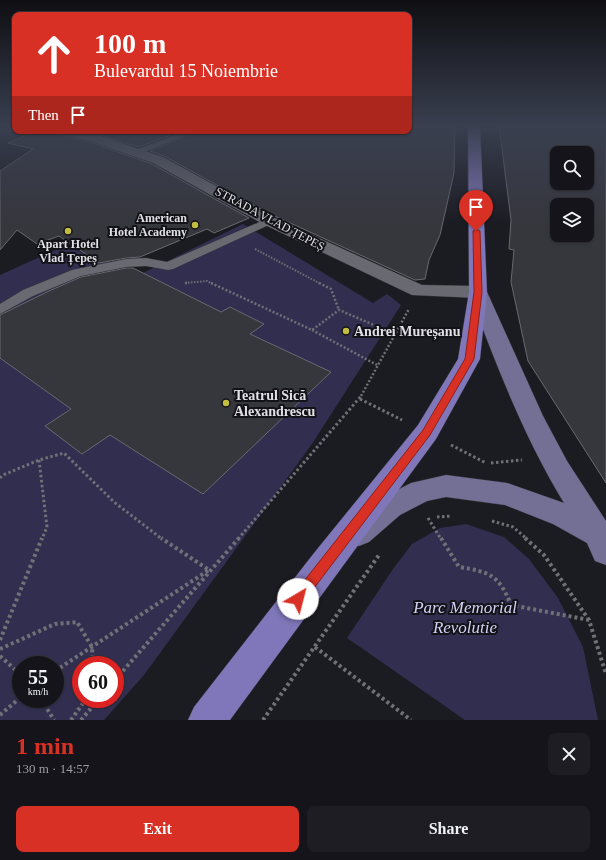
<!DOCTYPE html>
<html lang="en">
<head>
<meta charset="utf-8">
<style>
	:root { --surface:#14141a; --page:#1d1d23; --text:#f1f3f6; --muted:#9d9ea2; --line:#333339; --accent:#d93025 }
	body { margin:0; font-family:"Times New Roman",serif; background:var(--page); color:var(--text); height:100vh; display:flex; flex-direction:column; font-size:15px; white-space:nowrap }
	* { box-sizing:border-box; margin:0 }
	p { font-size:13px; color:var(--muted) }
	.icon { flex:none; width:22px; height:22px; fill:none; stroke:currentColor; stroke-width:2; stroke-linecap:round; stroke-linejoin:round }
	.map { position:relative; height:720px; overflow:hidden }
	.details { display:flex; flex-direction:column; background:var(--surface); flex:1 }
	.details>* { flex:none }
	.guide { position:absolute; left:12px; top:12px; width:400px; height:122px; border-radius:8px; box-shadow:0 1px 3px #0004,0 0 0 1px var(--line); background:#d93025; color:#fff; overflow:hidden }
	.controls { position:absolute; left:550px; top:146px; display:grid; gap:8px }
	.controls a { display:grid; place-items:center; width:44px; height:44px; border-radius:8px; background:var(--surface); box-shadow:0 1px 3px #0004,0 0 0 1px var(--line); font-size:20px }
	.speed { position:absolute; left:12px; top:656px; display:flex; gap:8px; font-size:20px; font-weight:700; text-align:center }
	.speed>* { display:grid; place-content:center; width:52px; height:52px; border-radius:50%; background:var(--surface); box-shadow:0 1px 3px #0004,0 0 0 1px var(--line); line-height:1 }
	.speed small { font-size:10px; font-weight:400 }
	.speed .limit { border:6px solid #d22; background:#fff; color:#111 }
	.pin { position:absolute; display:grid; place-items:center; width:34px; height:34px; color:#fff; margin:-41px -17px; border-radius:50% 50% 50% 0; rotate:-45deg; box-shadow:0 0 4px #0007 }
	.pin .icon { rotate:45deg }
	.me { position:absolute; width:44px; margin:-22px; rotate:37deg; stroke-linejoin:round; filter:drop-shadow(0 0 3px #0008) }
	.turn { display:flex; align-items:center; gap:14px; height:84px; padding:0 16px; font-size:18px }
	.turn .icon { width:52px; height:52px; stroke-width:2.5 }
	.turn b { display:block; font-size:28px; line-height:34px }
	.then { display:flex; align-items:center; height:38px; padding:0 16px; background:#0003; gap:8px; font-size:15px }
	.round { display:grid; place-items:center; flex:none; width:42px; height:42px; border-radius:8px; background:var(--page) }
	.summary { display:flex; align-items:center; justify-content:space-between; height:68px; padding:0 16px }
	h1 { font-size:24px; font-weight:700; line-height:30px; color:var(--accent) }
	.cta { display:flex; gap:8px; margin-top:auto; padding:8px 16px }
	.cta a { flex:1; height:46px; border-radius:8px; background:var(--accent); color:#fff; font-size:16px; font-weight:700; line-height:46px; text-align:center }
	.cta a+a { background:var(--page); color:var(--text) }
	.map>svg:first-child { display:block }
	.green { fill:#322e50; fill-rule:evenodd }
	.building { fill:#36363d; stroke:#696971; fill-rule:evenodd }
	.lines { fill:none; stroke-linecap:round; stroke-linejoin:round }
	.lane-casing { stroke:#36363b; stroke-width:1 }
	.street-casing { stroke:#36363b; stroke-width:1 }
	.secondary-casing { stroke:#36363b; stroke-width:1 }
	.primary-casing { stroke:#36363b; stroke-width:1 }
	.path-far3 { stroke:#707076; stroke-width:2; stroke-dasharray:1.5 1.5; stroke-linecap:butt }
	.path-far2 { stroke:#707076; stroke-width:2.5; stroke-dasharray:2 2; stroke-linecap:butt }
	.path-far1 { stroke:#707076; stroke-width:3; stroke-dasharray:2.5 2.5; stroke-linecap:butt }
	.path { stroke:#707076; stroke-width:4; stroke-dasharray:3 3; stroke-linecap:butt }
	.lane { fill:#696971; fill-rule:evenodd }
	.street { fill:#696971; fill-rule:evenodd }
	.secondary { fill:#747095; fill-rule:evenodd }
	.primary { fill:#7f77b9; fill-rule:evenodd }
	.route { fill:#d93025; stroke:#8d1f18 }
	.poi-dot { fill:#c2bd3f; stroke:#121218; stroke-width:1.5 }
	.labels { text-anchor:middle; stroke-width:4; stroke-linejoin:round; paint-order:stroke }
	.far-poi-label { font-size:12px; font-weight:bold; fill:#e1e1e5; stroke:#121218; text-anchor:end }
	.far-street-label { font-size:12px; fill:#e1e1e5; stroke:#121218 }
	.poi-label { font-size:14px; font-weight:bold; fill:#e1e1e5; stroke:#121218; text-anchor:start }
	.near-park-label { font-size:17px; font-style:italic; fill:#d1d0f2; stroke:#121218 }
</style>
</head>
<body>
<div class="map">
<svg width="606" height="720" viewBox="0 0 606 720">
	<rect width="100%" height="100%" fill="#1b1b22"/>
	<path class="green" d="M 243,224 L 373,303 L 387,294 L 401,305 L 312,444 L 144,675 L 104,720 L 0,720 L 0,275 L 64,246 L 143,273 ZM 21,665 L 55,665 L 55,699 L 21,699 ZM 81,665 L 115,665 L 115,699 L 81,699 Z
		M 466,524 L 504,537 L 529,559 L 558,598 L 583,647 L 598,720 L 465,720 L 347,638 L 393,569 L 412,544 L 440,528 Z"/>
	<path class="building" d="M 409,125 L 455,125 L 454,173 L 440,235 L 429,260 L 425,279 L 415,280 L 266,212 L 164,156 L 150,151 L 198,131 L 409,131 Z
		M 499,125 L 606,125 L 606,483 L 528,361 L 511,282 L 514,250 L 509,249 L 511,220 ZM 557,153 L 587,153 L 587,183 L 557,183 ZM 557,205 L 587,205 L 587,235 L 557,235 Z
		M 37,131 L 57,131 L 60,135 L 93,143 L 152,164 L 249,218 L 214,233 L 207,229 L 140,257 L 126,258 L 99,263 L 59,236 L 37,244 L 17,230 L 0,250 L 0,171 L 33,149 L 8,143 Z
		M 86,131 L 181,131 L 139,147 Z
		M 126,268 L 133,268 L 221,312 L 230,307 L 264,324 L 250,334 L 331,372 L 203,494 L 110,435 L 82,454 L 45,426 L 71,409 L 0,358 L 0,315 L 49,291 L 81,277 Z"/>
	<g class="lines">
		<defs>
			<path id="lane" d="M 185,131 L 197,131 L 139,154 L 133,154 L 131,152 Z
				M 269,218 L 273,219 L 275,221 L 273,223 L 173,269 L 168,270 L 146,266 L 126,267 L 81,276 L 33,296 L 0,314 L 0,304 L 23,290 L 72,270 L 126,259 L 146,258 L 167,262 Z"/>
			<path id="street" d="M 58,131 L 79,131 L 101,136 L 163,157 L 275,218 L 422,285 L 478,286 L 485,288 L 487,292 L 485,296 L 478,298 L 412,295 L 263,224 L 153,163 L 93,142 L 60,134 Z"/>
			<path id="secondary" d="M 478,286 L 485,288 L 487,292 L 543,416 L 567,461 L 606,521 L 606,565 L 595,561 L 587,543 L 553,524 L 505,505 L 446,497 L 427,501 L 400,515 L 369,542 L 359,546 L 349,542 L 344,533 L 349,524 L 380,499 L 411,483 L 446,475 L 507,483 L 564,503 C 524,437 496,365 469,292 L 471,288 Z"/>
			<path id="primary" d="M 468,125 L 480,125 L 487,292 L 480,359 L 436,439 L 230,720 L 188,720 L 194,707 L 314,553 L 418,425 L 458,359 L 469,292 Z"/>
		</defs>
		<use href="#lane" class="lane-casing"/>
		<use href="#street" class="street-casing"/>
		<use href="#secondary" class="secondary-casing"/>
		<use href="#primary" class="primary-casing"/>
		<path class="path-far3" d="M 255,249 L 321,284
			M 185,283 L 207,281 L 213,284"/>
		<path class="path-far2" d="M 185,283 L 187,283
			M 211,283 L 312,330 L 339,310 L 395,334
			M 319,283 L 331,289 L 339,310
			M 312,330 L 377,365
			M 361,396 L 409,309"/>
		<path class="path-far1" d="M 360,399 L 402,420
			M 451,445 L 486,463
			M 39,460 L 47,527 L 42,539
			M 491,463 L 522,460
			M 0,478 L 3,475 L 39,460 L 64,453 L 114,502 L 162,539
			M 437,517 L 452,516
			M 428,518 L 441,539
			M 492,521 L 513,527 L 527,539
			M 238,539 L 362,395"/>
		<path class="path" d="M 441,538 L 459,567 C 490,572 499,575 511,605 L 589,620
			M 525,538 L 544,555 L 589,620 L 606,674
			M 0,640 L 42,538
			M 315,647 L 411,720
			M 0,649 L 55,624 L 77,622 L 92,647 L 93,665
			M 0,656 L 21,675
			M 55,671 L 209,570 L 161,538
			M 115,680 L 239,538
			M 41,699 L 54,720
			M 0,715 L 21,697
			M 71,720 L 86,699
			M 81,720 L 99,699
			M 263,720 L 379,555"/>
		<use href="#lane" class="lane"/>
		<use href="#street" class="street"/>
		<use href="#secondary" class="secondary"/>
		<use href="#primary" class="primary"/>
	</g>
	<linearGradient id="sky" x2="0" y2="1"><stop stop-color="#0f0f13"/><stop offset="0.56" stop-color="#393f4f"/><stop offset="1" stop-color="#393f4f" stop-opacity="0"/></linearGradient>
	<rect width="606" height="225" fill="url(#sky)"/>
	<path class="route" d="M 476,229 L 480,231 L 482,292 L 474,359 L 430,435 L 302,604 L 298,606 L 293,604 L 291,599 L 293,595 L 423,430 L 465,359 L 474,292 L 473,231 Z"/>
	<g class="poi-dot">
		<circle cx="195" cy="225" r="4"/>
		<circle cx="68" cy="231" r="4"/>
		<circle cx="346" cy="331" r="4"/>
		<circle cx="226" cy="403" r="4"/>
	</g>
	<g class="labels">
		<g class="far-poi-label">
			<text x="187" y="222">American<tspan x="187" dy="14">Hotel Academy</tspan></text>
			<text x="68" y="248" text-anchor="middle">Apart Hotel<tspan x="68" dy="14">Vlad Țepeș</tspan></text>
		</g>
		<g class="far-street-label">
			<text transform="translate(270 219) rotate(28)" y="4">STRADA VLAD ȚEPEȘ</text>
		</g>
		<g class="poi-label">
			<text x="354" y="336">Andrei Mureșanu</text>
			<text x="234" y="400">Teatrul Sică<tspan x="234" dy="16">Alexandrescu</tspan></text>
		</g>
		<g class="near-park-label">
			<text x="465" y="613">Parc Memorial<tspan x="465" dy="20">Revolutie</tspan></text>
		</g>
	</g>
</svg>
<div class="controls">
<a><svg class="icon" aria-label="search" viewBox="0 0 24 24"><circle cx="10" cy="10" r="6"/><path d="M15 15l6 6"/></svg></a>
<a><svg class="icon" aria-label="layers" viewBox="0 0 24 24"><path d="M12 4l9 5-9 5-9-5zM3 14l9 5 9-5"/></svg></a>
</div>
<div class="speed"><div>55<small>km/h</small></div><div class="limit">60</div></div>
<div class="pin" style="left:476px;top:231px;background:#d93025"><svg class="icon" aria-label="arrive" viewBox="0 0 24 24"><path d="M6 21V4h12l-3 4 3 4H6"/></svg></div>
<svg class="me" style="left:298px;top:599px" viewBox="-20 -20 40 40"><circle r="19" fill="#fff"/><path d="M0-13L10 11 0 6-10 11z" fill="#d93025"/></svg>
<div class="guide">
<div class="turn"><svg class="icon" aria-label="ahead" viewBox="0 0 24 24"><path d="M12 20V5M6 11l6-6 6 6"/></svg><div><b>100 m</b>Bulevardul 15 Noiembrie</div></div>
<div class="then">Then<svg class="icon" aria-label="arrive" viewBox="0 0 24 24"><path d="M6 21V4h12l-3 4 3 4H6"/></svg></div>
</div>
</div>
<section class="details">
<div class="summary"><div><h1>1 min</h1><p>130 m · 14:57</p></div><a class="round"><svg class="icon" aria-label="close" viewBox="0 0 24 24"><path d="M6 6l12 12M18 6L6 18"/></svg></a></div>
<div class="cta"><a>Exit</a><a>Share</a></div>
</section>
</body>
</html>
